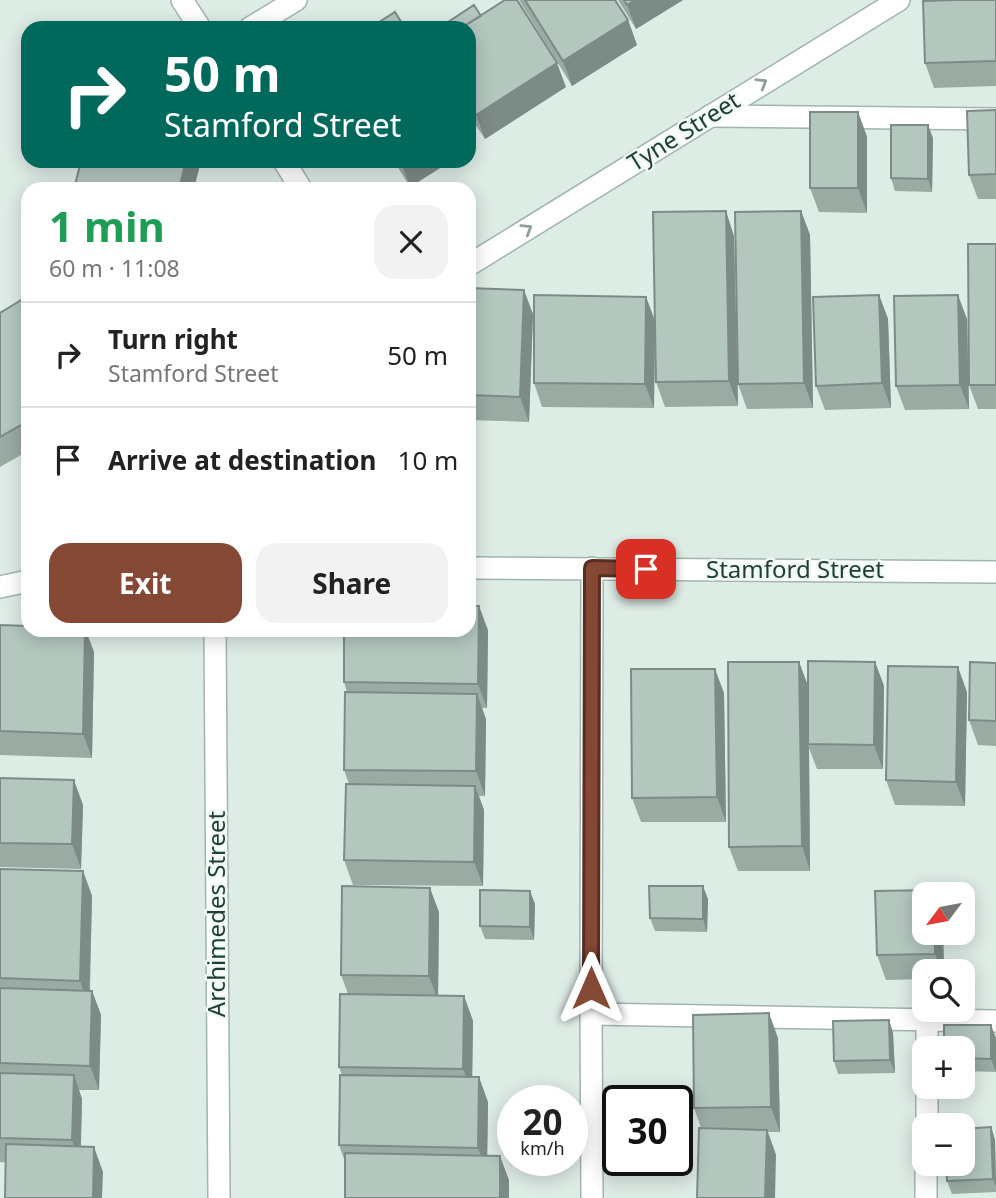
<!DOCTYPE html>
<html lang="en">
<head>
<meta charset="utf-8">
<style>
	:root { --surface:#fff; --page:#f2f2f2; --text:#222; --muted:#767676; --line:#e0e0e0; --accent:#854834 }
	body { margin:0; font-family:"Noto Sans",sans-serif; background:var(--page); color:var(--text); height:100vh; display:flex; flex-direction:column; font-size:26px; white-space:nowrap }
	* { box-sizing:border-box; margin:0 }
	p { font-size:23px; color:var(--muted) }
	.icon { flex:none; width:38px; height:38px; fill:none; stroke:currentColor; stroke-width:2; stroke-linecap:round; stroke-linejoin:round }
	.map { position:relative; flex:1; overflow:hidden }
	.side { position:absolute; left:21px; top:182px; width:455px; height:455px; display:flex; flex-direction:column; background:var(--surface); border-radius:21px; box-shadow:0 4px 18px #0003 }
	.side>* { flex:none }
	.top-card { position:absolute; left:21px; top:21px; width:455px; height:147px; border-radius:21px; box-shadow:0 4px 18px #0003; background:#00695c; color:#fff; overflow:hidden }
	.needle { width:46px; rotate:238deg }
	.tools { position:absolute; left:912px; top:882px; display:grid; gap:14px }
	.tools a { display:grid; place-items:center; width:63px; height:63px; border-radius:14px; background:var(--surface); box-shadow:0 4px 18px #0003; font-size:35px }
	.speed { position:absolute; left:497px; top:1085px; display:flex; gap:14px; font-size:35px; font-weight:700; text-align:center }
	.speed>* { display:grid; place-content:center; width:91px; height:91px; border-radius:50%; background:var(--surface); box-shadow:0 4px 18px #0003; line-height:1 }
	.speed small { font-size:18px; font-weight:400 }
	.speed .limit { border:4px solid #111; border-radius:10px; background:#fff; color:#111 }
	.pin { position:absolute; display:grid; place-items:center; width:60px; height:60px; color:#fff; margin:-30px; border-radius:14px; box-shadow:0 4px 10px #0006 }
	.me { position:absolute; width:77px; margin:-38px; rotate:0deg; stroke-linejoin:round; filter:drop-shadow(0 0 5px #0008) }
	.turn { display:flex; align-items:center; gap:24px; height:147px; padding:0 28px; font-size:32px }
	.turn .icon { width:91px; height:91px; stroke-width:2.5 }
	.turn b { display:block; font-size:49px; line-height:60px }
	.round { display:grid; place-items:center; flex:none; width:74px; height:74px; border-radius:21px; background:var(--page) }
	.headline { display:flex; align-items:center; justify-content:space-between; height:119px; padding:0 28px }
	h1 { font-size:42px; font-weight:700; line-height:52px; color:#1e9e55 }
	.button { display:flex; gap:14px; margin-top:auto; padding:14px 28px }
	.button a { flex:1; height:80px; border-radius:21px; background:var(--accent); color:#fff; font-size:28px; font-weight:700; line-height:80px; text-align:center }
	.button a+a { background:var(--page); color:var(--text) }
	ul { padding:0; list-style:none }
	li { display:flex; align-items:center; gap:21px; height:105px; padding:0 28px; border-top:2px solid var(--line) }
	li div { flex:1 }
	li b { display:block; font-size:26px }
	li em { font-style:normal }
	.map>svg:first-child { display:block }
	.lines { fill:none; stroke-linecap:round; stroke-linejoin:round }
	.lane-casing { stroke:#a1b4ad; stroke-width:24 }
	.street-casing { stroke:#a1b4ad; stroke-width:24 }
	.lane { stroke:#fff; stroke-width:21 }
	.street { stroke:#fff; stroke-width:21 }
	.wall { fill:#9aaba4 }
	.shaded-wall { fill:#7d8b86 }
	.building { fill:#b3c7bf; stroke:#7d8b86; stroke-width:2 }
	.oneway { stroke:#8e9e9a }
	.route-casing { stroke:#562f22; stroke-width:18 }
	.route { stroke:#854834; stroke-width:12 }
	.labels { text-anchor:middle; stroke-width:5; stroke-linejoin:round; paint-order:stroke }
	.street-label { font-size:24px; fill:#1e3d35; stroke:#eff8f3 }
</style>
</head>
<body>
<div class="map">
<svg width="996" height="1198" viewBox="0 0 996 1198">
	<rect width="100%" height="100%" fill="#deece6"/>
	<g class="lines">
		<defs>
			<path id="lane" d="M 250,28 L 296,0
				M 710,116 L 996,119
				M 591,1014 L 996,1021
				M 927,1048 L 927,1021
				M 927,1125 L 927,1087
				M 926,1198 L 926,1164"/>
			<path id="street" d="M 182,0 L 200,28
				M 284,161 L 301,189
				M 469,265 L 899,0
				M 469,568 L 996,572
				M 0,587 L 28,581
				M 215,630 L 219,1198
				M 592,1198 L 591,1014 L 592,568"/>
		</defs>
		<use href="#lane" class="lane-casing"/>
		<use href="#street" class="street-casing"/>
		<use href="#lane" class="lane"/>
		<use href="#street" class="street"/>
	</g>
	<path class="wall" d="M 519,0 L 615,0 L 628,20 L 637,45 L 572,86 Z
		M 618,0 L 683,0 L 636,29 Z
		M 996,0 L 996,86 L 934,88 L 925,63 Z
		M 481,16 L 566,87 L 485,139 L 469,115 L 469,28 Z
		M 996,110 L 996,199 L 978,199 L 969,175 Z
		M 858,112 L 867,137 L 867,213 L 819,212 L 810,188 Z
		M 933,138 L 932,192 L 895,191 L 891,178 Z
		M 394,161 L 451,161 L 410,187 Z
		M 801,211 L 810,235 L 813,408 L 747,409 L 738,384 Z
		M 734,236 L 738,406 L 665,407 L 656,382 Z
		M 996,244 L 996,409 L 978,409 L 969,385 Z
		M 469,288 L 533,314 L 529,422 L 469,420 Z
		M 879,295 L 888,319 L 891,408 L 825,410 L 816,386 Z
		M 28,296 L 28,451 L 0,467 L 0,313 Z
		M 646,297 L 655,321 L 654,408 L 542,407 L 534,383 Z
		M 967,319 L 969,409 L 905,410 L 896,386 Z
		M 0,625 L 28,630 L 86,630 L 94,652 L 92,758 L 0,755 Z
		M 488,630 L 487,708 L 482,708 L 486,719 L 485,796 L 479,796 L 484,810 L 483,886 L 353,885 L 344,860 L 349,784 L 344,770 L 347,692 L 344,682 Z
		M 799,662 L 808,686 L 875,662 L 884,686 L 883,769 L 817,769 L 809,748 L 810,871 L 738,871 L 729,847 Z
		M 996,663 L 996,746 L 978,745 L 969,720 Z
		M 967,692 L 965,806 L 895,805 L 886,780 Z
		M 724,693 L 726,822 L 641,822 L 632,798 Z
		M 0,778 L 83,805 L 81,869 L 0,867 Z
		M 0,869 L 83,871 L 92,896 L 90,991 L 92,991 L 101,1015 L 99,1090 L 79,1090 L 82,1099 L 81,1147 L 103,1172 L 0,1162 Z
		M 708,899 L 707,932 L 655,931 L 650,918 Z
		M 535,904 L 534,940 L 485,939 L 480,926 Z
		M 439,912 L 438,996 L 464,996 L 473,1021 L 472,1077 L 488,1102 L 487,1155 L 509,1180 L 509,1198 L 345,1198 L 345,1162 L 339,1145 L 342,1075 L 339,1067 L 348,994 L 341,975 Z
		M 943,933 L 944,971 L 924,971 L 924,979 L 886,980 L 877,955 Z
		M 889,1020 L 893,1033 L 895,1073 L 838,1074 L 834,1061 Z
		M 778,1038 L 780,1132 L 768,1132 L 776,1155 L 701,1128 L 694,1108 Z
		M 996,1038 L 996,1072 L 962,1071 L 962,1048 Z
		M 991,1127 L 995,1140 L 996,1192 L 952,1194 L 947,1181 Z"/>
	<path class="shaded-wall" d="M 635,0 L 683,0 L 636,29 L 627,5 Z
		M 628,20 L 637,45 L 572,86 L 563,61 Z
		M 557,63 L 566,87 L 485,139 L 476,115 Z
		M 858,112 L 867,137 L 867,213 L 858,188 Z
		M 928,125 L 933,138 L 932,192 L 928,179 Z
		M 469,136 L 473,147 L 469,150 Z
		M 186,161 L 201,161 L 194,189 L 179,189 Z
		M 403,161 L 451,161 L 410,187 L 401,162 Z
		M 726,211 L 734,236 L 738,406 L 729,381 Z
		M 801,211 L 810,235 L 813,408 L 804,383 Z
		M 524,290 L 533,314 L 529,422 L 520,397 Z
		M 879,295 L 888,319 L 891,408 L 882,383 Z
		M 958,295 L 967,319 L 969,409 L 960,385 Z
		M 646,297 L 655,321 L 654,408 L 645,384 Z
		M 479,606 L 488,630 L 487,708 L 478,684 Z
		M 85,630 L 94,652 L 92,758 L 83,734 Z
		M 799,662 L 808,686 L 808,744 L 809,748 L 810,871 L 802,846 Z
		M 875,662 L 884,686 L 883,769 L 874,745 Z
		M 958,667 L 967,692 L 965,806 L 956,782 Z
		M 715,669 L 724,693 L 726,822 L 717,797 Z
		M 477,694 L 486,719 L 485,796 L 476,771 Z
		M 74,780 L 83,805 L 81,869 L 72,844 Z
		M 475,786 L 484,810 L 483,886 L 474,862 Z
		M 83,871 L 92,896 L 89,1005 L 80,981 Z
		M 703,886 L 708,899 L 707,932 L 703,919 Z
		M 430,888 L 439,912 L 438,1001 L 429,976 Z
		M 530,891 L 535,904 L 534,940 L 530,927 Z
		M 935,933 L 943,933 L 944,971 L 942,971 L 935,954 Z
		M 92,991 L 101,1015 L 99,1090 L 90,1066 Z
		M 464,996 L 473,1021 L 472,1093 L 463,1069 Z
		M 769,1013 L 778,1038 L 780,1132 L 771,1107 Z
		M 889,1020 L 893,1033 L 895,1073 L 890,1060 Z
		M 991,1025 L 996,1038 L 996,1072 L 991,1059 Z
		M 74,1075 L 82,1099 L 80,1165 L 72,1140 Z
		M 479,1077 L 488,1102 L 487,1172 L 478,1148 Z
		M 991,1127 L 995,1140 L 996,1187 L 993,1179 Z
		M 767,1130 L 776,1155 L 775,1198 L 765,1198 Z
		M 94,1147 L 103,1172 L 102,1198 L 93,1198 Z
		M 500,1156 L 509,1180 L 509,1198 L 500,1198 Z"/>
	<path class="building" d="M 505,0 L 517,0 L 557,63 L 476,115 L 469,104 L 469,28 L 461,28 Z
		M 525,0 L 615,0 L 628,20 L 563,61 Z
		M 624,0 L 635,0 L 627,5 Z
		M 955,0 L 996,0 L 996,61 L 925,63 L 923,1 Z
		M 474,5 L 481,16 L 461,28 L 439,28 Z
		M 395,12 L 405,28 L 370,28 Z
		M 996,110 L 996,174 L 969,175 L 967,111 Z
		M 810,112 L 858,112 L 858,188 L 810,188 Z
		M 891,125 L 928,125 L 928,179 L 891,178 Z
		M 81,161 L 186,161 L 179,189 L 74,189 Z
		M 726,211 L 729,381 L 656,382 L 653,212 Z
		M 801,211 L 804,383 L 738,384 L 735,212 Z
		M 968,244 L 996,244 L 996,385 L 969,385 Z
		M 469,288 L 524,290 L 520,397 L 469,395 Z
		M 534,295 L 646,297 L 645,384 L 534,383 Z
		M 879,295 L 882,383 L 816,386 L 813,297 Z
		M 958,295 L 960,385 L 896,386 L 894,296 Z
		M 28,296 L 28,421 L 0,437 L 0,313 Z
		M 469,606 L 479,606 L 478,684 L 344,682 L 344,630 L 469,630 Z
		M 0,625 L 28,626 L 28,630 L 85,630 L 83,734 L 0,731 Z
		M 808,661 L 875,662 L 874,745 L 808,744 Z
		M 728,662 L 799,662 L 802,846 L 729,847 Z
		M 970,662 L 996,663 L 996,721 L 969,720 Z
		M 888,666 L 958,667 L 956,782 L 886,780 Z
		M 631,669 L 715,669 L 717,797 L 632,798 Z
		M 345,692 L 477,694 L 476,771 L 344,770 Z
		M 0,778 L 74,780 L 72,844 L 0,843 Z
		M 346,784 L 475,786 L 474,862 L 344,860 Z
		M 0,869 L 83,871 L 80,981 L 0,978 Z
		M 342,886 L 430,888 L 429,976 L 341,975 Z
		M 649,886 L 703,886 L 703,919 L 650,918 Z
		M 480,890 L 530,891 L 530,927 L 480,926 Z
		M 934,890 L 934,894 L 924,894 L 924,933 L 935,933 L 935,954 L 877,955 L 875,891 Z
		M 0,988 L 92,991 L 90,1066 L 0,1063 Z
		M 340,994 L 464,996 L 463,1069 L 339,1067 Z
		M 769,1013 L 771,1107 L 694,1108 L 693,1015 Z
		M 889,1020 L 890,1060 L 834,1061 L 833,1021 Z
		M 944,1025 L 991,1025 L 991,1059 L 962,1058 L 962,1048 L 944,1048 Z
		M 0,1073 L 74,1075 L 72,1140 L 0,1138 Z
		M 340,1075 L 479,1077 L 478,1148 L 339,1145 Z
		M 991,1127 L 993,1179 L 947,1181 L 946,1164 L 962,1164 L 962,1129 Z
		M 699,1128 L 767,1130 L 765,1198 L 697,1198 Z
		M 6,1144 L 94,1147 L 93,1198 L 5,1198 Z
		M 345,1153 L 500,1156 L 500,1198 L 345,1198 Z"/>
	<defs><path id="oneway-chevron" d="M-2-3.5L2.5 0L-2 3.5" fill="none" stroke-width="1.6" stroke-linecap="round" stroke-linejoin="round" transform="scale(1.75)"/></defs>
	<g class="oneway">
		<use href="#oneway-chevron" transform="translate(762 83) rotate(-31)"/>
		<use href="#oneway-chevron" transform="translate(527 229) rotate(-32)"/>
	</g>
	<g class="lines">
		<defs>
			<path id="route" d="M 591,988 L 592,568 L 646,569"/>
		</defs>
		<use href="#route" class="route-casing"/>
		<use href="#route" class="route"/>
	</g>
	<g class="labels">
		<g class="street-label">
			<text transform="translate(684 132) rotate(-32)" y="8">Tyne Street</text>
			<text x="795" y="578">Stamford Street</text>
			<text transform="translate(217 914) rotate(-90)" y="8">Archimedes Street</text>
		</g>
	</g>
</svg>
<div class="tools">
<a><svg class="needle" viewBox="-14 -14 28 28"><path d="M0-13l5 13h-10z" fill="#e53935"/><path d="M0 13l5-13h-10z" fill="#767676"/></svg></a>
<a><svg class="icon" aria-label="search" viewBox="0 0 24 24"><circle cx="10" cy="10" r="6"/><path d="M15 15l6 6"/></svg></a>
<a>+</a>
<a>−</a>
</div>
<div class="speed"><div>20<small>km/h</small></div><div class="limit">30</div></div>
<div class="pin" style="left:646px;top:569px;background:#d93025"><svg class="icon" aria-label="arrive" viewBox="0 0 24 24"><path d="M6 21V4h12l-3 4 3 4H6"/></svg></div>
<svg class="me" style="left:591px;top:988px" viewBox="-20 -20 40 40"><path d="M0-17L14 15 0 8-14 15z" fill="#854834" stroke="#fff" stroke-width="4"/></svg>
<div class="top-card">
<div class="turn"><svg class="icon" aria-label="right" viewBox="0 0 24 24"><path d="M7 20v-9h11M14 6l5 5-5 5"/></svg><div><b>50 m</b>Stamford Street</div></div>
</div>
<section class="side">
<div class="headline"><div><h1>1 min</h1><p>60 m · 11:08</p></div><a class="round"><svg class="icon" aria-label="close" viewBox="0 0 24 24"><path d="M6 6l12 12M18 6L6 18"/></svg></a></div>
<ul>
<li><svg class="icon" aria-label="right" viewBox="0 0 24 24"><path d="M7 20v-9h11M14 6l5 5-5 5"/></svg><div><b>Turn right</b><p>Stamford Street</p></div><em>50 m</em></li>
<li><svg class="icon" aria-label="arrive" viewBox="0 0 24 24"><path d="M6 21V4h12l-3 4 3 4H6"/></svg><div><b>Arrive at destination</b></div><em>10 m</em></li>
</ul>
<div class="button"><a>Exit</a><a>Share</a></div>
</section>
</div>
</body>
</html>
